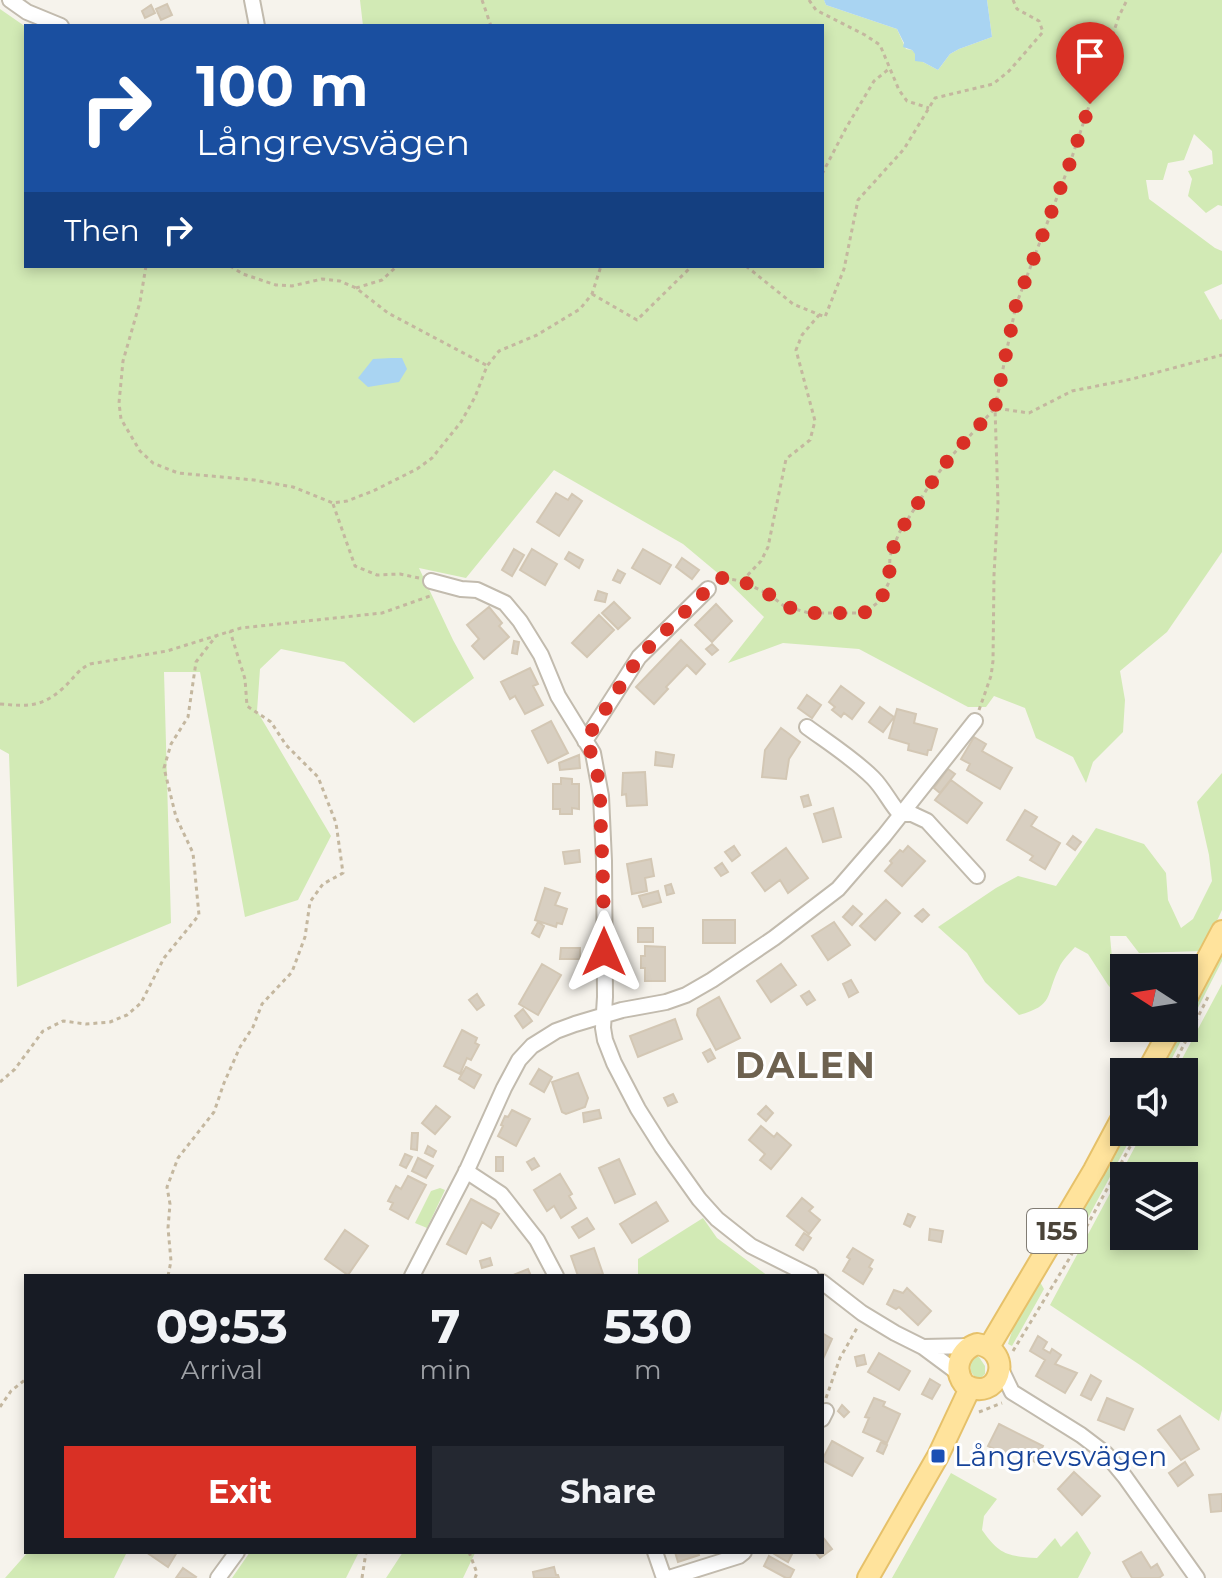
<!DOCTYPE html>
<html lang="en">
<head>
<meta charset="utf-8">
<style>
	:root { --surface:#171b24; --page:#242831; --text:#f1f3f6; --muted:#9ea1a6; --accent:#d93025 }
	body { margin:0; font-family:Montserrat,sans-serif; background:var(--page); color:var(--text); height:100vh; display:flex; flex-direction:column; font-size:30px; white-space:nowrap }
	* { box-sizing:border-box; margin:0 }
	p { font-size:26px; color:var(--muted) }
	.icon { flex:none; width:44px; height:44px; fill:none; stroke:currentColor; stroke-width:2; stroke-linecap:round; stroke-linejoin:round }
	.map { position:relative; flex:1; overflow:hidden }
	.panel { position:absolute; left:24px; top:1274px; width:800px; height:280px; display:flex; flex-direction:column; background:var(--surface); border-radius:0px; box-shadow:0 4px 12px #0003 }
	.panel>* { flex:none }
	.hud { position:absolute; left:24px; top:24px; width:800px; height:244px; border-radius:0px; box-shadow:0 4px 12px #0003; background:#1a4fa0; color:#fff; overflow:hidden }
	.needle { width:52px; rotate:282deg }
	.buttons { position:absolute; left:1110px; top:954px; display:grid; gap:16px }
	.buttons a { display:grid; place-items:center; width:88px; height:88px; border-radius:0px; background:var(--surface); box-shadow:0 4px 12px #0003; font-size:40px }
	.pin { position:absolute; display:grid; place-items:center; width:68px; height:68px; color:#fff; margin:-82px -34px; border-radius:50% 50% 50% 0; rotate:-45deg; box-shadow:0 0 8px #0007 }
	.pin .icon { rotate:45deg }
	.me { position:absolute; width:88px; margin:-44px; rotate:0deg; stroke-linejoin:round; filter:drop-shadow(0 0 6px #0008) }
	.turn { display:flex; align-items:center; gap:28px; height:168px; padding:0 40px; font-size:36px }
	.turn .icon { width:104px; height:104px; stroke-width:2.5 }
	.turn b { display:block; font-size:56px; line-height:68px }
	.then { display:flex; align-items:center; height:76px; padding:0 40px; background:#0003; gap:16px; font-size:30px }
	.eta { display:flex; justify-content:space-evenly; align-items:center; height:136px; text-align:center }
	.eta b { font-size:48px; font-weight:700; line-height:56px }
	.button { display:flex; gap:16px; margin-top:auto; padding:16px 40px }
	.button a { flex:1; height:92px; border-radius:0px; background:var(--accent); color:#fff; font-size:32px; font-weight:700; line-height:92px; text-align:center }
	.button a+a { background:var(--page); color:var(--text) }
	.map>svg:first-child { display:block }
	.green { fill:#d2eab5; fill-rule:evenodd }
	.water { fill:#a9d4f2 }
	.building { fill:#d8cfc1; stroke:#d3c7b4; stroke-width:2 }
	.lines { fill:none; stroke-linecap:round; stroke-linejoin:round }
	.street-casing { stroke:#c2bbae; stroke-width:18 }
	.primary-casing { stroke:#e6c16a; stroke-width:24 }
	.path { stroke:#c4b79f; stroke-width:3; stroke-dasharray:4 4; stroke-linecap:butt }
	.street { stroke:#fff; stroke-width:14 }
	.primary { stroke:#ffe39c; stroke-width:20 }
	.route { stroke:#d93025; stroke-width:14; stroke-dasharray:0 25.2 }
	.transit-dot { fill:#1a4fb4; stroke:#fff; stroke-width:3 }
	.labels { text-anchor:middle; stroke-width:6; stroke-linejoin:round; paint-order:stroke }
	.shield { fill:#fff; stroke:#817c74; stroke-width:2 }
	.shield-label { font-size:26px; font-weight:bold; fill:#4b4439 }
	.transit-label { font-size:28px; fill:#164399; stroke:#fff; text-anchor:start }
	.district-label { font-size:36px; font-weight:bold; letter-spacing:2px; fill:#6e6250; stroke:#fff }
</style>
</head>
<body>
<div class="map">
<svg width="1222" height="1578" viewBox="0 0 1222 1578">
	<rect width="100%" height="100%" fill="#f6f3ec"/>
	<path class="green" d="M 360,0 L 824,0 L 826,5 L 897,29 L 906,49 L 912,50 L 923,62 L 938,70 L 950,54 L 959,49 L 992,37 L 987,0 L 1222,0 L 1222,206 L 1218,205 L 1206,213 L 1188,196 L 1192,179 L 1188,171 L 1213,164 L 1212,151 L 1194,134 L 1184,160 L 1168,163 L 1163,180 L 1146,180 L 1149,199 L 1215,248 L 1222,251 L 1222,284 L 1204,292 L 1220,320 L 1222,319 L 1222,552 L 1167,632 L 1120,671 L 1125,700 L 1123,732 L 1093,762 L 1086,783 L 1073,757 L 1036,738 L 1025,708 L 994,696 L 986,707 L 968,707 L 859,649 L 783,643 L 728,663 L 764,617 L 726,580 L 683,544 L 554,470 L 466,578 L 419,568 L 453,640 L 474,678 L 414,723 L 344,662 L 281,649 L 260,669 L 257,711 L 331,836 L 298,900 L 245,917 L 200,672 L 164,672 L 171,923 L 17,987 L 9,754 L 0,749 L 0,9 L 26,27 L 26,266 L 822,266 L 822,26 L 363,26 Z
		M 1222,773 L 1222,910 L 1203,951 L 1139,953 L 1126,936 L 1110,936 L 1112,958 L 1124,979 L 1124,1002 L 1108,985 L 1088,954 L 1075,947 C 1070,953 1062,960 1059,968 C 1045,996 1055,1005 1019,1015 L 985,982 L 967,953 L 938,927 L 996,888 L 1018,876 L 1056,886 L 1096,828 L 1144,844 L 1166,873 L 1168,900 L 1181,928 L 1193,919 L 1212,881 L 1209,855 L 1197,802 Z
		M 1222,951 L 1222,961 L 1165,1072 L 1156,1072 L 1179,1028 L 1184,1028 L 1184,1020 Z
		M 1222,984 L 1222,1410 L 1219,1421 L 1140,1365 L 1050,1305 L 1143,1132 L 1184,1132 L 1184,1072 L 1175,1072 ZM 1124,1176 L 1184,1176 L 1184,1236 L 1124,1236 Z
		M 1124,1132 L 1134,1132 L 1074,1244 L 1067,1248 L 1064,1243 Z
		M 440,1188 L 445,1190 L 427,1228 L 415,1223 L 431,1191 Z
		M 703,1218 L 717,1238 L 768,1276 L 635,1276 L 638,1275 L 638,1259 Z
		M 1040,1282 L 1044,1289 L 1012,1346 L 1008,1344 C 1015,1320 1024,1301 1040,1282 Z
		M 975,1356 L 979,1357 L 985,1366 L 985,1374 L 981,1378 L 975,1377 L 971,1372 L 970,1363 Z
		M 951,1473 L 997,1499 L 984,1516 L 982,1530 C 1000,1555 1007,1556 1037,1558 L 1055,1538 L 1061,1547 L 1077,1531 L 1091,1553 L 1078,1578 L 892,1578 Z
		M 28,1552 L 127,1552 L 114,1578 L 5,1578 Z
		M 250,1552 L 359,1552 L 346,1578 L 232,1578 Z
		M 403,1552 L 474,1552 L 475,1553 L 463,1578 L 386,1578 Z"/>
	<path class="water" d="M 824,0 L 987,0 L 992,37 L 959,49 L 950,54 L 938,70 L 923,62 L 915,61 L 915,54 L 912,50 L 903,47 L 904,43 L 897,29 L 826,5 Z
		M 391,358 L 402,358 L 407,369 L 399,382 L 368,387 L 358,378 L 373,359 Z"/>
	<path class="building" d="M 167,4 L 172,15 L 161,20 L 156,9 Z
		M 151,5 L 155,13 L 145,18 L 142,11 Z
		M 556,493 L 568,500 L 572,494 L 582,501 L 559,536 L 537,522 Z
		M 514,549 L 524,555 L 512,576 L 502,570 Z
		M 532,549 L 557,564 L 545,585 L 520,570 Z
		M 643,549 L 671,565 L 660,584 L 632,568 Z
		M 569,552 L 583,560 L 579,568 L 565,559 Z
		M 682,558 L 699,570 L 692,579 L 676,567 Z
		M 618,570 L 625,574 L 620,583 L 613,580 Z
		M 598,591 L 607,594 L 605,602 L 595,600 Z
		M 614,602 L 630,618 L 618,629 L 602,613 Z
		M 716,604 L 732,621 L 712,642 L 695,625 Z
		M 489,607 L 502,623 L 499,626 L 509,637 L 484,659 L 472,646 L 479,639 L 467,625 Z
		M 599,615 L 614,630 L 587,657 L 572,643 Z
		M 681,640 L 705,664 L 696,674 L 687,665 L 666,687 L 668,689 L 654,704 L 636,687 Z
		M 514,641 L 519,642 L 517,654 L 512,653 Z
		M 712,644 L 718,650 L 712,655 L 706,649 Z
		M 530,668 L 538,684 L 533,686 L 543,705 L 525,714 L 515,696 L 510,699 L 501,682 Z
		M 841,686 L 864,703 L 852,719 L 844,713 L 841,717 L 832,710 L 835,707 L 829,702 Z
		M 807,695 L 821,705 L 812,718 L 798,708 Z
		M 880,707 L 894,717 L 883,732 L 869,722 Z
		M 897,709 L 916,714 L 914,723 L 937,729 L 931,750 L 928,750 L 927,755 L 908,750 L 909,744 L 889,738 Z
		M 551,721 L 568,753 L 548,763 L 532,731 Z
		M 781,728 L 800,742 L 789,759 L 786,779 L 762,777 L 765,750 Z
		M 974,737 L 986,744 L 982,751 L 1012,768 L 1000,789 L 967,770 L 970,764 L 961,759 Z
		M 656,752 L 674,755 L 672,767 L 655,765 Z
		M 579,755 L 580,768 L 560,770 L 559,763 Z
		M 948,769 L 955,774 L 940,793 L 934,788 Z
		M 645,772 L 647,805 L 627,806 L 626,794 L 622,795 L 623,773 Z
		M 561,778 L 572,779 L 572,784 L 579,784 L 579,809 L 572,808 L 572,814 L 560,814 L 560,809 L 553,809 L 553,784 L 561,784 Z
		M 951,780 L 982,803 L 967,823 L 935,800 Z
		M 808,795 L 811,805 L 804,807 L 801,797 Z
		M 833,808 L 841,837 L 823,842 L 814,814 Z
		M 1025,810 L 1037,817 L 1031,826 L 1060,843 L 1045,869 L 1030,860 L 1033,856 L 1007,840 Z
		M 1073,836 L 1081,842 L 1075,850 L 1067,844 Z
		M 734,846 L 740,855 L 732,861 L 725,852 Z
		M 908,846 L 925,861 L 902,886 L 885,871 L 892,863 L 890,861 L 900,850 L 903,852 Z
		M 786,848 L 808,878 L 788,893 L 780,880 L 765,891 L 752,873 Z
		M 579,850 L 580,862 L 565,864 L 563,852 Z
		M 651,859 L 654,876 L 645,878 L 647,891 L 632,894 L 627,864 Z
		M 722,863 L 728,872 L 721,876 L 715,868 Z
		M 671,884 L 674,893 L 667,895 L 665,886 Z
		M 545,888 L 560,893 L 555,905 L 567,909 L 562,924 L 557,923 L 556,927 L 535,920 Z
		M 658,891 L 661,902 L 643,907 L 639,896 Z
		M 886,900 L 900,913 L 875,940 L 860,926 Z
		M 853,906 L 862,914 L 852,925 L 843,917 Z
		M 923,909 L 929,915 L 922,922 L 915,916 Z
		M 703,920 L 735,920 L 735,943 L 703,943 Z
		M 538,922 L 544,926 L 539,937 L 532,933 Z
		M 834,922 L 850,945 L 828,960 L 812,936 Z
		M 638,928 L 653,928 L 653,942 L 638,942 Z
		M 645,946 L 665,947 L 665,981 L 645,981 L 645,968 L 641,968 L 641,956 L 645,956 Z
		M 561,948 L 580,948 L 580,959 L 560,959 Z
		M 542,964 L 561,975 L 538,1015 L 519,1004 Z
		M 781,964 L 796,985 L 771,1002 L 757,981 Z
		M 851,980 L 858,992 L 849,997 L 843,984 Z
		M 809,991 L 815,1000 L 807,1005 L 801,996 Z
		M 477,994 L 484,1005 L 477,1010 L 469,1000 Z
		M 719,997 L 740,1038 L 716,1050 L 697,1015 L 698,1009 Z
		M 523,1009 L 532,1021 L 523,1028 L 515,1016 Z
		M 675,1019 L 682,1039 L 638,1057 L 630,1036 Z
		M 462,1030 L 477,1038 L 475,1043 L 479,1045 L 471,1060 L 467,1058 L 460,1074 L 444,1066 Z
		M 710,1049 L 715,1058 L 708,1062 L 703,1053 Z
		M 466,1067 L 481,1075 L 474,1088 L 459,1079 Z
		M 539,1069 L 552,1077 L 544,1092 L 530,1084 Z
		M 578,1073 L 588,1098 L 585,1107 L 566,1114 L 562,1112 L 552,1082 Z
		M 673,1094 L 677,1102 L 668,1106 L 664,1098 Z
		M 436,1106 L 450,1117 L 435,1134 L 422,1123 Z
		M 766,1106 L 773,1113 L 766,1121 L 758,1114 Z
		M 512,1110 L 530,1119 L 516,1146 L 498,1136 L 503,1126 L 501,1125 L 505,1116 L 508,1117 Z
		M 599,1110 L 601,1118 L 584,1122 L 583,1113 Z
		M 761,1126 L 774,1137 L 777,1133 L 791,1145 L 771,1169 L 760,1160 L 765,1154 L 749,1140 Z
		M 412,1133 L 418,1133 L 417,1150 L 411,1149 Z
		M 428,1146 L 436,1151 L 433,1157 L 425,1153 Z
		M 405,1154 L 412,1157 L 406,1168 L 400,1165 Z
		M 496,1157 L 503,1157 L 503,1171 L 496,1171 Z
		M 418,1158 L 433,1166 L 426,1178 L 412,1171 Z
		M 534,1158 L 539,1166 L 532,1170 L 527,1162 Z
		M 619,1159 L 635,1194 L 615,1203 L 599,1168 Z
		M 560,1174 L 572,1194 L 569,1196 L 576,1208 L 561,1218 L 554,1206 L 547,1211 L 534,1190 Z
		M 408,1176 L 426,1185 L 408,1219 L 390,1209 L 393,1203 L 388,1201 L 396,1186 L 401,1189 Z
		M 802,1198 L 813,1207 L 809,1211 L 820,1220 L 809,1234 L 787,1216 Z
		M 471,1199 L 499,1214 L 491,1228 L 482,1222 L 466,1254 L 447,1244 Z
		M 656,1202 L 668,1221 L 632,1243 L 620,1224 Z
		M 908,1214 L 915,1217 L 910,1227 L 904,1224 Z
		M 587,1218 L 594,1229 L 579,1238 L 572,1227 Z
		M 930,1229 L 943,1231 L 941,1242 L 929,1240 Z
		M 345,1230 L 368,1246 L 348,1275 L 325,1259 Z
		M 804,1233 L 811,1238 L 803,1250 L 796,1245 Z
		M 594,1248 L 603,1274 L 578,1276 L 571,1256 Z
		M 853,1248 L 873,1260 L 869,1267 L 872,1269 L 863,1284 L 843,1271 L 850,1259 L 847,1257 Z
		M 490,1258 L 492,1265 L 482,1268 L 480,1261 Z
		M 528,1269 L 531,1276 L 511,1276 Z
		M 907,1288 L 931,1311 L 918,1325 L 899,1307 L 896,1309 L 887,1304 L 894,1290 L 903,1293 Z
		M 822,1333 L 832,1339 L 823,1359 L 822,1359 Z
		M 1038,1336 L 1047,1342 L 1043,1349 L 1050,1353 L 1052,1349 L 1061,1355 L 1055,1364 L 1077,1373 L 1065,1393 L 1036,1376 L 1045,1360 L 1030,1351 Z
		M 879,1353 L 910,1371 L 899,1390 L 868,1372 Z
		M 864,1355 L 866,1364 L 857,1366 L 855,1357 Z
		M 1091,1375 L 1101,1381 L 1091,1400 L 1081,1395 Z
		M 930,1379 L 940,1385 L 932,1399 L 922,1394 Z
		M 874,1398 L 885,1402 L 883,1406 L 900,1414 L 887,1443 L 863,1432 L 869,1418 L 865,1417 Z
		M 1107,1398 L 1133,1409 L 1124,1430 L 1098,1420 Z
		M 842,1405 L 849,1412 L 844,1417 L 838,1411 Z
		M 1180,1416 L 1199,1449 L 1181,1460 L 1158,1430 Z
		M 999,1424 L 1043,1446 L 1035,1462 L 1013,1451 L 1008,1462 L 1001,1459 L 1004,1454 L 988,1446 Z
		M 832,1441 L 863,1458 L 852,1476 L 822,1460 Z
		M 881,1442 L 887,1445 L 883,1454 L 877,1451 Z
		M 1185,1462 L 1193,1475 L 1178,1486 L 1169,1473 Z
		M 1074,1472 L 1100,1496 L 1082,1515 L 1058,1489 Z
		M 1222,1494 L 1222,1511 L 1211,1512 L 1209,1495 Z
		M 822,1536 L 832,1549 L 820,1558 L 815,1552 L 822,1552 Z
		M 146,1552 L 177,1552 L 168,1567 Z
		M 675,1552 L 698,1552 L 699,1555 L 678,1562 Z
		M 771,1552 L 793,1552 L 788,1562 Z
		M 1141,1552 L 1151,1568 L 1157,1564 L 1163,1575 L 1159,1578 L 1132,1578 L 1123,1562 Z
		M 769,1556 L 794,1570 L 790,1578 L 786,1578 L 764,1566 Z
		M 554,1567 L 556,1575 L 558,1575 L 559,1578 L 534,1578 L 533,1572 Z
		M 183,1568 L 196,1577 L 195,1578 L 176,1578 Z"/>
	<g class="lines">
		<defs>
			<path id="street" d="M 10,0 L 27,12 L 61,26
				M 252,0 L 257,26
				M 431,581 L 461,589 L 477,590 L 505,603 L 520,621 L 541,655 L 558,696 L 593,753 L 601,796 L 604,861 L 605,997 L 603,1028 L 605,1040 L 614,1063 L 638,1109 L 662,1147 L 699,1199 L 717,1219 L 751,1246 L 811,1276
				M 807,727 C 829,743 854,759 873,778 C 884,789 890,803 900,814 L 912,814 L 927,821 L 977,876
				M 585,741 L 639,657 L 708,589
				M 466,1171 L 501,1194 L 537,1240 L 556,1276
				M 412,1276 L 467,1170 L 504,1088 L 519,1060 L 532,1046 L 556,1031 L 575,1024 L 622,1010 L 666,1002 L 686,995 L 712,980 L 774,938 L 838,889 L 884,836 L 975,721
				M 822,1282 L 862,1313 L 895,1333 L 923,1347 L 958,1373
				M 924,1347 L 971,1346
				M 1000,1367 L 1012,1392 L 1081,1435 L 1106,1454 L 1125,1477 L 1197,1578
				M 822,1419 L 826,1411
				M 655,1552 L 664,1578
				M 218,1578 L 237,1552
				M 669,1578 L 739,1556 L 744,1552"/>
			<path id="primary" d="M 1184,1003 L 1222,931
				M 1147,1072 L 1171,1028
				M 977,1344 C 1016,1350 999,1406 964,1384 C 953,1369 959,1350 977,1344 Z
				M 989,1347 L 1094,1170 L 1124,1114
				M 868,1578 L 938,1456 L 970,1388"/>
		</defs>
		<use href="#street" class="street-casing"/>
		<use href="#primary" class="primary-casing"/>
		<path class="path" d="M 482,0 L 491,26
			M 809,0 L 816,10 L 865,35 L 880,45 L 899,90 L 907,101 L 929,108
			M 822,174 L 846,128 L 874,81 L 890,68
			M 146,266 L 140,302 L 123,361 L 119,403 L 121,419 L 140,451 L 153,463 L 178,473 L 254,480 L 293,487 L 333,503 L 347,501 L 373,491 L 417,469 L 432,458 L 461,422 L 475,397 L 487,366 L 499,351 L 537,335 L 580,309 L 592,294 L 601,266
			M 230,266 L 243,274 L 276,285 L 292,286 L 322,279 L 340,281 L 356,288 L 388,313 L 486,365
			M 746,266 L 793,304 L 825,317 L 844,269 L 858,200 L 904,149 L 935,98 L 993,84 L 1009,71 L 1043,32 L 1039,21 L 1017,9 L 1013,0
			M 356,288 L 382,280 L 397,266
			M 592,294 L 637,320 L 692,266
			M 333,504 L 355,566 L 377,575 L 400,574 L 419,578
			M 742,581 L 761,561 L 768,547 L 786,459 L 810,440 L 815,421 L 796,350 L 802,335 L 819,315
			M 718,582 L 722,578 L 742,581 L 770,595 L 784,606 L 809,613 L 864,613 L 880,601 L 889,582 L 890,556 L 899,533 L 927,489 L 948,460 L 995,408 L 1029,413 L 1072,391 L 1132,379 L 1222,355
			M 0,704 C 26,706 40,708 61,690 C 72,681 77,670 90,664 L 167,651 L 241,628 L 382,613 L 430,596
			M 979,710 L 991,676 L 993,661 L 994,575 L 998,503 L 995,408 L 1016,305 L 1070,163 L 1119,16 L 1127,0
			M 1170,1072 L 1209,995
			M 0,1082 L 15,1069 L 43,1031 L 63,1021 L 86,1024 L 110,1022 L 127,1015 L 141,1003 L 164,958 L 199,915 L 193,853 L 176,817 L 164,768 L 171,744 L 188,717 L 196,662 L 216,636
			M 168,1276 L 171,1261 L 168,1228 L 170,1204 L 167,1187 L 178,1158 L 214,1112 L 224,1083 L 240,1047 L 253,1027 L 262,1004 L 292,972 L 305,937 L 310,902 L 323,884 L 343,873 L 336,823 L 318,777 L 286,745 L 271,722 L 247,706 L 245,679 L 230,631
			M 1013,1351 L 1069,1259 L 1138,1132
			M 826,1398 L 840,1358 L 857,1328
			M 0,1407 L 11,1391 L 26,1379
			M 979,1412 L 1002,1403
			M 469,1552 L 477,1573 L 475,1578
			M 362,1578 L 366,1552"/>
		<use href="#street" class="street"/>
		<use href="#primary" class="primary"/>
	</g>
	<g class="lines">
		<path class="route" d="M 604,952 C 604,912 603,872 601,832 C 600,801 602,769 585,741 L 639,657 L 708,589 L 722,578 L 742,581 L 770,595 L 784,606 L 809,613 L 864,613 L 880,601 L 889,582 L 890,556 L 899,533 L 927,489 L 948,460 L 995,408 L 1016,305 L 1070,163 L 1090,104"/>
	</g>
	<rect class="transit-dot" x="930" y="1448" width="16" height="16" rx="4"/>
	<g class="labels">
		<rect class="shield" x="1027" y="1209" width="60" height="44" rx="6"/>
		<g class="shield-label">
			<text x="1057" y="1240">155</text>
		</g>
		<g class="transit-label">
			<text x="954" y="1466">Långrevsvägen</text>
		</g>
		<g class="district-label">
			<text x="806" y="1078">DALEN</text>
		</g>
	</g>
</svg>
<div class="buttons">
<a><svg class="needle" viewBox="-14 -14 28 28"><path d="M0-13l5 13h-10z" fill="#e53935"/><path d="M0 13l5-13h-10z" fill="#9ea1a6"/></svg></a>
<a><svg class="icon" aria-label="sound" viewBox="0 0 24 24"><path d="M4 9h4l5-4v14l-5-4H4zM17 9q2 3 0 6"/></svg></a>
<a><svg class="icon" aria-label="layers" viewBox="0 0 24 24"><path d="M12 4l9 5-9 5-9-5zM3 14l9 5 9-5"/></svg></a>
</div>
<div class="pin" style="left:1090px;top:104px;background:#d93025"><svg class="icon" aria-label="arrive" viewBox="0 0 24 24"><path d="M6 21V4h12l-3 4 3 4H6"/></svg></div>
<svg class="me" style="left:604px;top:952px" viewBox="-20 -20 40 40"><path d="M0-17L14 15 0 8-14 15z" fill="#d93025" stroke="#fff" stroke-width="4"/></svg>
<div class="hud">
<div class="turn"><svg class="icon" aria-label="right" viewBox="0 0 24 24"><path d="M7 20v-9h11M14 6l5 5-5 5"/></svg><div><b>100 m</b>Långrevsvägen</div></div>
<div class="then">Then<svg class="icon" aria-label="right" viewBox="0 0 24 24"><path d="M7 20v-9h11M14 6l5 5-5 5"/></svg></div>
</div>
<section class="panel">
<div class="eta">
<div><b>09:53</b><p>Arrival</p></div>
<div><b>7</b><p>min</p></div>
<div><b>530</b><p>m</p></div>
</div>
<div class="button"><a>Exit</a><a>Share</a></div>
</section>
</div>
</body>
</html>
